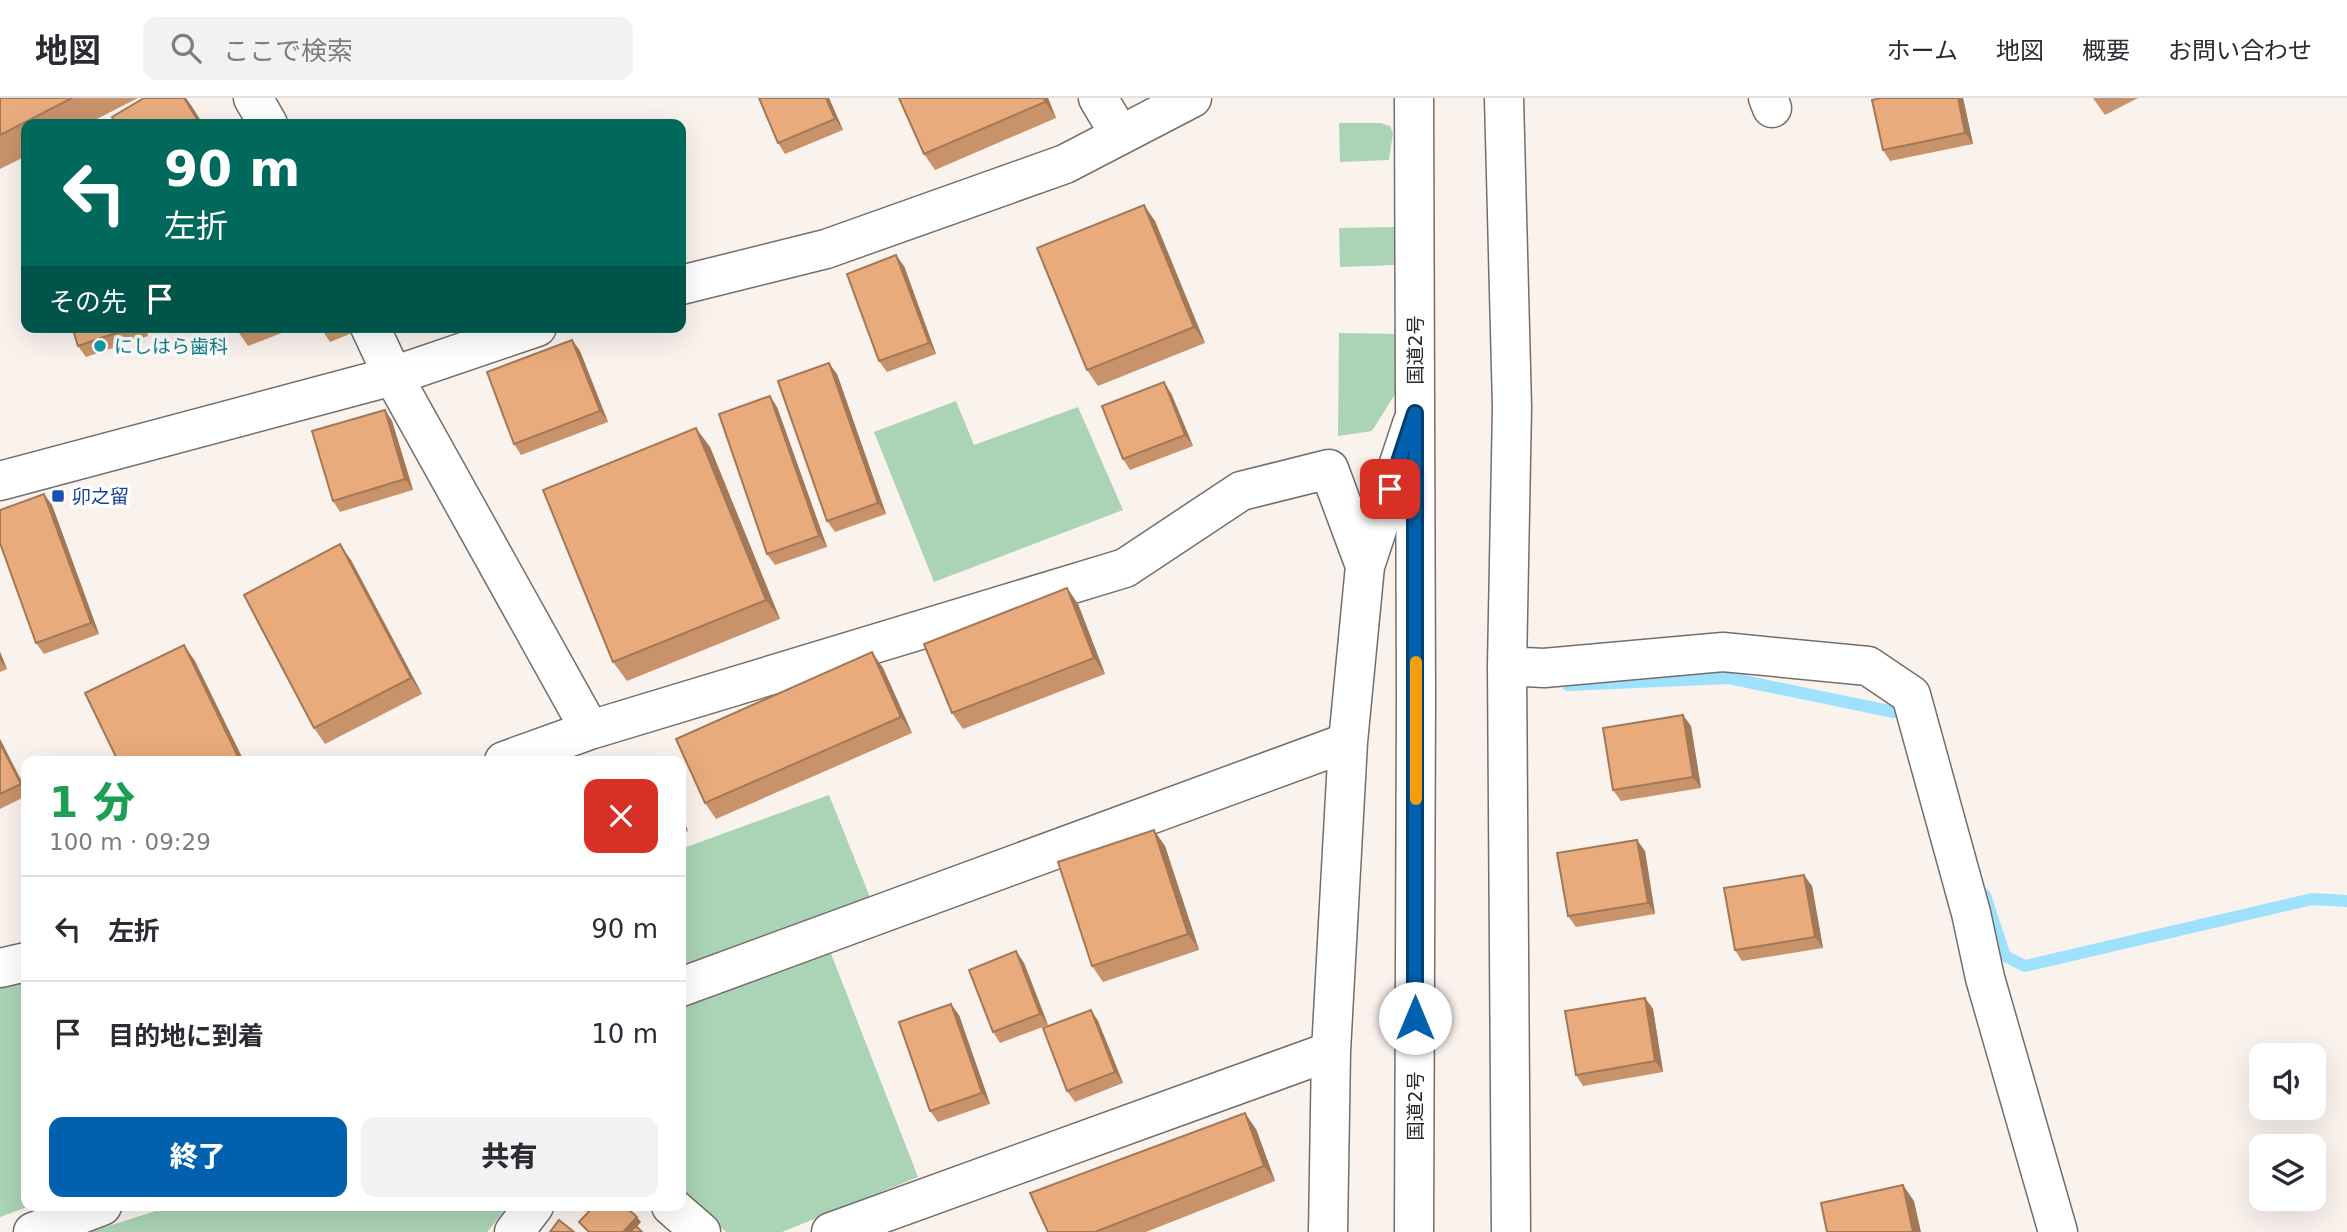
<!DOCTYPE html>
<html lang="ja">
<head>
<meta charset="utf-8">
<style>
	:root { --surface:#fff; --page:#f2f2f3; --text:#2b2b33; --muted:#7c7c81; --line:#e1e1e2; --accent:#0161ae }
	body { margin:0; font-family:"DejaVu Sans","Noto Sans JP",sans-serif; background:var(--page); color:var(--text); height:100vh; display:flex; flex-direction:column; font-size:26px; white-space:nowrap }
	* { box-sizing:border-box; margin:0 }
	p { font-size:23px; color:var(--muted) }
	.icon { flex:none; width:38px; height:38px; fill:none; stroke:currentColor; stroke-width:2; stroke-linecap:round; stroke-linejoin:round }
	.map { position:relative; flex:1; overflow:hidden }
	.details { position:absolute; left:21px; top:658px; width:665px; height:455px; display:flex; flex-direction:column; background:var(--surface); border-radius:14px; box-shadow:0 7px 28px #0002 }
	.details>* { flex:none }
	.banner { position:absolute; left:21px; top:21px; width:665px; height:214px; border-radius:14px; box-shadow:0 7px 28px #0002; background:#00695c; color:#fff; overflow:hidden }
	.controls { position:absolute; left:2249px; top:945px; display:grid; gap:14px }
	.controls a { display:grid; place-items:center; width:77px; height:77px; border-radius:14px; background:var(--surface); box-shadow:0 7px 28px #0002; font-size:35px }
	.pin { position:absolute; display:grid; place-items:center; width:60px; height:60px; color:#fff; margin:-30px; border-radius:14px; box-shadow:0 4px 10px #0006 }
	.me { position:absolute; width:77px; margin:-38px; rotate:0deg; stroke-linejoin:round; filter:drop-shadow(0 0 5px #0008) }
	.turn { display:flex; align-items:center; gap:24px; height:147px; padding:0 28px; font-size:32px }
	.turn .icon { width:91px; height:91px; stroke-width:2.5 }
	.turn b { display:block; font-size:49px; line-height:60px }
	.then { display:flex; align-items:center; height:66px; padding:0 28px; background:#0003; gap:14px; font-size:26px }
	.round { display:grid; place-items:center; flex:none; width:74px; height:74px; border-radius:14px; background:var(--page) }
	.headline { display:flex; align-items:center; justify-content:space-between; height:119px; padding:0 28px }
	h1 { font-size:42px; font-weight:800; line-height:52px; color:#1e9e55 }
	.cta { display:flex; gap:14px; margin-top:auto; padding:14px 28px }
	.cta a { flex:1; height:80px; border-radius:14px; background:var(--accent); color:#fff; font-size:28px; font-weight:800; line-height:80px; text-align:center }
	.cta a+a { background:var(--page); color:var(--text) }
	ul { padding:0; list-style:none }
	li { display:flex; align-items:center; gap:21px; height:105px; padding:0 28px; border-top:2px solid var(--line) }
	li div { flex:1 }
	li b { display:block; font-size:26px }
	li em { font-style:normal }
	header { display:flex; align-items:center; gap:42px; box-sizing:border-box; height:98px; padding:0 35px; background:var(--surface); border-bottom:2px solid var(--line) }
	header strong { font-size:33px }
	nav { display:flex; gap:38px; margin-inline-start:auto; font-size:24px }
	.search { width:490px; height:63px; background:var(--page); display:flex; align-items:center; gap:18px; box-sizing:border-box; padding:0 24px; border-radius:14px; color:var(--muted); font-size:26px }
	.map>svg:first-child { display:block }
	.green { fill:#abd3b5 }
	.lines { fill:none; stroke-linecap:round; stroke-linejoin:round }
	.stream { stroke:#9ee1fc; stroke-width:12 }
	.minor-casing { stroke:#746e6a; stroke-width:41 }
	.highway-casing { stroke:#746e6a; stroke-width:41 }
	.minor { stroke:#fff; stroke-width:38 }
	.highway { stroke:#fff; stroke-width:38 }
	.wall { fill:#c8936b }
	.shaded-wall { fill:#a37857 }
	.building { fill:#e9ab7c; stroke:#a37857; stroke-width:2 }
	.route-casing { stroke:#013f71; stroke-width:18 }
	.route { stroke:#0161ae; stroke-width:12 }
	.slow { stroke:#f59e0b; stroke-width:12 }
	.culture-dot { fill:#0f9aa8; stroke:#fff; stroke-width:2.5 }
	.transit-dot { fill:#1a4fb4; stroke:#fff; stroke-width:2.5 }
	.labels { text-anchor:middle; stroke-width:7; stroke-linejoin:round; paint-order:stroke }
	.culture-label { font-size:19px; fill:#0d838f; stroke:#fff; text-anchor:start }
	.street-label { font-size:19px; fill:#2b2927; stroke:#fff }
	.transit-label { font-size:19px; fill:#164399; stroke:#fff; text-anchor:start }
</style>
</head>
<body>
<header>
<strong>地図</strong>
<div class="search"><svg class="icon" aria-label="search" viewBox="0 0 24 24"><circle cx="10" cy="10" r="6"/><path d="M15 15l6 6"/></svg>ここで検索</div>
<nav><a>ホーム</a><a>地図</a><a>概要</a><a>お問い合わせ</a></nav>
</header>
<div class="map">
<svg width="2347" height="1134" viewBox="0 0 2347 1134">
	<rect width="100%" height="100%" fill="#faf2ed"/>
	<path class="green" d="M 1339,25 L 1381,25 L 1390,28 L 1393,35 L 1389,62 L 1340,64 Z
		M 1395,129 L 1395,167 L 1340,169 L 1339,130 Z
		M 1339,235 L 1397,236 L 1397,293 L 1372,333 L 1338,338 Z
		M 956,303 L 974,347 L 1078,309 L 1123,412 L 934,484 L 874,334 Z
		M 829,697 L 872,804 L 681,873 L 681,751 Z
		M 830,853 L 918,1079 L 782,1134 L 726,1134 L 681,1092 L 681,908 Z
		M 26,880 L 26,1108 L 30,1108 L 0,1119 L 0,887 Z
		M 171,1108 L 508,1108 L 487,1134 L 90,1134 Z"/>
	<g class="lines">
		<path class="stream" d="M 1568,587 L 1729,580 L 1894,614
			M 1985,797 L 2005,858 L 2025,868 L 2312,801 L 2347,803"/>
		<defs>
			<path id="minor" d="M 253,0 L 268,26
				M 1098,0 L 1120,37
				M 1504,0 L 1512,309 L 1507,568 L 1511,1134
				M 1768,0 L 1772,10
				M 681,187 L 826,151 L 1065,66 L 1192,0
				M 370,229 L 393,278 L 590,632
				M 0,383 L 393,278 L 537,229
				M 1507,568 L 1544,570 L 1723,554 L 1868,568 L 1911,597 L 1971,815 L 1985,880 L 2058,1134
				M 504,663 L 590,632 L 1125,470 L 1241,393 L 1329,371 L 1365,468
				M 0,870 L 26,864
				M 681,889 L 1348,644
				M 671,1108 L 701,1134
				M 33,1134 L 102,1108
				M 514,1134 L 534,1108
				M 831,1134 L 1331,953
				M 1328,1134 L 1331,953 L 1348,644 L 1365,468 L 1412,326"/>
			<path id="highway" d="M 1414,1134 L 1416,599 L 1414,0"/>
		</defs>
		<use href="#minor" class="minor-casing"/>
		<use href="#highway" class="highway-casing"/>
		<use href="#minor" class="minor"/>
		<use href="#highway" class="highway"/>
	</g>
	<path class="wall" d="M 0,0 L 138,0 L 87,26 L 26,26 L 26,58 L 0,71 Z
		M 759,0 L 829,0 L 843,32 L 785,56 L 778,45 Z
		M 1048,0 L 1056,20 L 935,72 L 924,56 Z
		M 1963,0 L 1973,46 L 1890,63 L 1883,52 Z
		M 2093,0 L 2138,0 L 2105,17 Z
		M 1155,123 L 1205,245 L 1098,288 L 1087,272 Z
		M 904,168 L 936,256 L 887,274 L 879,263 Z
		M 72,229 L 146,229 L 148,238 L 86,259 L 78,248 Z
		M 235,229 L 297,229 L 248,248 Z
		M 320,229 L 350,229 L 352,235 L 330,244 Z
		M 572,242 L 580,253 L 608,324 L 521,357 L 514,346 Z
		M 837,276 L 886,416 L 835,434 L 827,423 Z
		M 1171,295 L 1193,348 L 1130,372 L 1123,361 Z
		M 777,309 L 827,449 L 775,467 L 767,456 Z
		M 385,312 L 392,323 L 413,392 L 340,414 L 333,403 Z
		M 710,349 L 780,521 L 627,583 L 613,564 Z
		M 52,407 L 99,536 L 44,556 L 36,545 Z
		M 351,462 L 422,596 L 325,646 L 314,630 Z
		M 1067,490 L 1078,506 L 1105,576 L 963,631 L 952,615 Z
		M 0,554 L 7,571 L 0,574 Z
		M 883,570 L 912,635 L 716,721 L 705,705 Z
		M 1691,628 L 1701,690 L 1621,703 L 1613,692 Z
		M 0,641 L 26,692 L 26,698 L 0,711 Z
		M 681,715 L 688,733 L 681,736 Z
		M 1165,748 L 1199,852 L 1103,884 L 1092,868 Z
		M 1645,753 L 1655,816 L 1576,829 L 1568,818 Z
		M 1812,788 L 1823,850 L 1742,863 L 1735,852 Z
		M 1016,853 L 1024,865 L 1048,927 L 1000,945 L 993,934 Z
		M 1645,900 L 1653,911 L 1663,974 L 1583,988 L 1576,977 Z
		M 1091,912 L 1098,923 L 1123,985 L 1075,1004 L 1067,993 Z
		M 959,917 L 990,1006 L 938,1024 L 930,1013 Z
		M 1256,1031 L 1275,1083 L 1146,1134 L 1048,1134 Z"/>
	<path class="shaded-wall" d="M 184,0 L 186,0 L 191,7 L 203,26 L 200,26 Z
		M 826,0 L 829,0 L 843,32 L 835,21 Z
		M 1044,0 L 1048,0 L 1056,20 L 1045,4 Z
		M 1958,0 L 1963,0 L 1973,46 L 1965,35 Z
		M 1144,107 L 1155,123 L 1205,245 L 1194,229 Z
		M 896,157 L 904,168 L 936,256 L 929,245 Z
		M 572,242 L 580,253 L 608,324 L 600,313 Z
		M 829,265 L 837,276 L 886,416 L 878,405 Z
		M 1164,284 L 1171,295 L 1193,348 L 1185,337 Z
		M 770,298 L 777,309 L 827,449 L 819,438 Z
		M 385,312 L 392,323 L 413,392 L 405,381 Z
		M 696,330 L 710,349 L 780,521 L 766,502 Z
		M 44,396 L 52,407 L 99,536 L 91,525 Z
		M 340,446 L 351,462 L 422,596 L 411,580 Z
		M 1067,490 L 1078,506 L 1105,576 L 1094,560 Z
		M 184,547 L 195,563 L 244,663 L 240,663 Z
		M 0,554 L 7,571 L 0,562 Z
		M 872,554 L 883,570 L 912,635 L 901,619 Z
		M 1683,617 L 1691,628 L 1701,690 L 1693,679 Z
		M 0,641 L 26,692 L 26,694 L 21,686 L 0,645 Z
		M 681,715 L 688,733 L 681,723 Z
		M 1154,732 L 1165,748 L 1199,852 L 1188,836 Z
		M 1637,742 L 1645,753 L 1655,816 L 1648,805 Z
		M 1804,777 L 1812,788 L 1823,850 L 1815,839 Z
		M 1016,853 L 1024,865 L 1048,927 L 1040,916 Z
		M 1645,900 L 1653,911 L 1663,974 L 1655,963 Z
		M 951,906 L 959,917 L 990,1006 L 982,995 Z
		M 1091,912 L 1098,923 L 1123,985 L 1115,974 Z
		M 1245,1015 L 1256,1031 L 1275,1083 L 1264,1068 Z
		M 1903,1087 L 1914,1103 L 1921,1134 L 1913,1134 Z
		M 637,1119 L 641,1124 L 632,1134 L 623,1134 Z"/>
	<path class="building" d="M 0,0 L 72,0 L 0,37 Z
		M 144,0 L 184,0 L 200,26 L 116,26 L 112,19 Z
		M 759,0 L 826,0 L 835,21 L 778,45 Z
		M 899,0 L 1044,0 L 1045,4 L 924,56 Z
		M 1881,0 L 1958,0 L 1965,35 L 1883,52 L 1872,2 Z
		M 1144,107 L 1194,229 L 1087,272 L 1037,150 Z
		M 896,157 L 929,245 L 879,263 L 847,176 Z
		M 72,229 L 133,229 L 78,248 Z
		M 572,242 L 600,313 L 514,346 L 487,274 Z
		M 829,265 L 878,405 L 827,423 L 778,283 Z
		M 1164,284 L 1185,337 L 1123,361 L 1102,308 Z
		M 770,298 L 819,438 L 767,456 L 719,316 Z
		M 385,312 L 405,381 L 333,403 L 312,333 Z
		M 696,330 L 766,502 L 613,564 L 543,392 Z
		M 44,396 L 91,525 L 36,545 L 0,445 L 0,412 Z
		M 340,446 L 411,580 L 314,630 L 244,497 Z
		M 1067,490 L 1094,560 L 952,615 L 924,546 Z
		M 184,547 L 240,663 L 118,663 L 85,595 Z
		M 872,554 L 901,619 L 705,705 L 676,641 Z
		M 1683,617 L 1693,679 L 1613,692 L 1603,630 Z
		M 0,645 L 21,686 L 0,696 Z
		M 1154,732 L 1188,836 L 1092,868 L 1058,764 Z
		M 1637,742 L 1648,805 L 1568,818 L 1557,755 Z
		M 1804,777 L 1815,839 L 1735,852 L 1724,790 Z
		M 1016,853 L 1040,916 L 993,934 L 969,872 Z
		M 1645,900 L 1655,963 L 1576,977 L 1565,913 Z
		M 951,906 L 982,995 L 930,1013 L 899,924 Z
		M 1091,912 L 1115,974 L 1067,993 L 1043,930 Z
		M 1245,1015 L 1264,1068 L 1095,1134 L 1048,1134 L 1030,1095 Z
		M 1903,1087 L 1913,1134 L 1827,1134 L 1821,1105 Z
		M 594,1108 L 625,1108 L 637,1119 L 623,1134 L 589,1134 L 579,1124 Z
		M 559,1122 L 574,1134 L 550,1134 Z
		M 636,1128 L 642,1134 L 630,1134 Z"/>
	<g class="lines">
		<defs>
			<path id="route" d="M 1390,391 L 1415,315 L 1415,920"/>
		</defs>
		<use href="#route" class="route-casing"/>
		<use href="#route" class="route"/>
		<path class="slow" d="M 1416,701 L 1416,564"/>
	</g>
	<circle class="culture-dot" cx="100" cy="248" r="7"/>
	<rect class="transit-dot" x="51" y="391" width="14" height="14" rx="3.5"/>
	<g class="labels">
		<g class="culture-label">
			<text x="114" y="255">にしはら歯科</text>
		</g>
		<g class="street-label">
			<text transform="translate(1415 252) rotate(-90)" y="7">国道2号</text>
			<text transform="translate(1415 1008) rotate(-90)" y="7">国道2号</text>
		</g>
		<g class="transit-label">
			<text x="72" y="405">卯之留</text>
		</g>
	</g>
</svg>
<div class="controls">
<a><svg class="icon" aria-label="sound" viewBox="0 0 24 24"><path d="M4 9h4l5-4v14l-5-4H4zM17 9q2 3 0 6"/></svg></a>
<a><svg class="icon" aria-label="layers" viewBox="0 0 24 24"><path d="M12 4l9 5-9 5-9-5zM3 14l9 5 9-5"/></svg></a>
</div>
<div class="pin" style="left:1390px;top:391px;background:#d93025"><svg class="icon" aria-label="arrive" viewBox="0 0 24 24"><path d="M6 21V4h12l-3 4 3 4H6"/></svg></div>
<svg class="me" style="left:1415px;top:920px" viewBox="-20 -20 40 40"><circle r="19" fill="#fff"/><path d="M0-13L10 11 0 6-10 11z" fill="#0161ae"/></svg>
<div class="banner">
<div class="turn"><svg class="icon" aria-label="left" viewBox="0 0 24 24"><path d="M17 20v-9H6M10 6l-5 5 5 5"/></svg><div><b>90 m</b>左折</div></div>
<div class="then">その先<svg class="icon" aria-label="arrive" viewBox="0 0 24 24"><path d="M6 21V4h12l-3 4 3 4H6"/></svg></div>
</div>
<section class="details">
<div class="headline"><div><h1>1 分</h1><p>100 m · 09:29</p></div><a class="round" style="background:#d93025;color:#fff"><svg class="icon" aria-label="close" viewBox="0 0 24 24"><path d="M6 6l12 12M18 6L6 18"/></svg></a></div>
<ul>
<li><svg class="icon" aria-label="left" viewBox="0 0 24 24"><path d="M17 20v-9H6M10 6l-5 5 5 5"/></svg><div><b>左折</b></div><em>90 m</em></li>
<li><svg class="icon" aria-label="arrive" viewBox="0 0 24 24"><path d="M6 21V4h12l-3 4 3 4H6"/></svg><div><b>目的地に到着</b></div><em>10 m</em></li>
</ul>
<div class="cta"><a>終了</a><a>共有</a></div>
</section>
</div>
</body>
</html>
